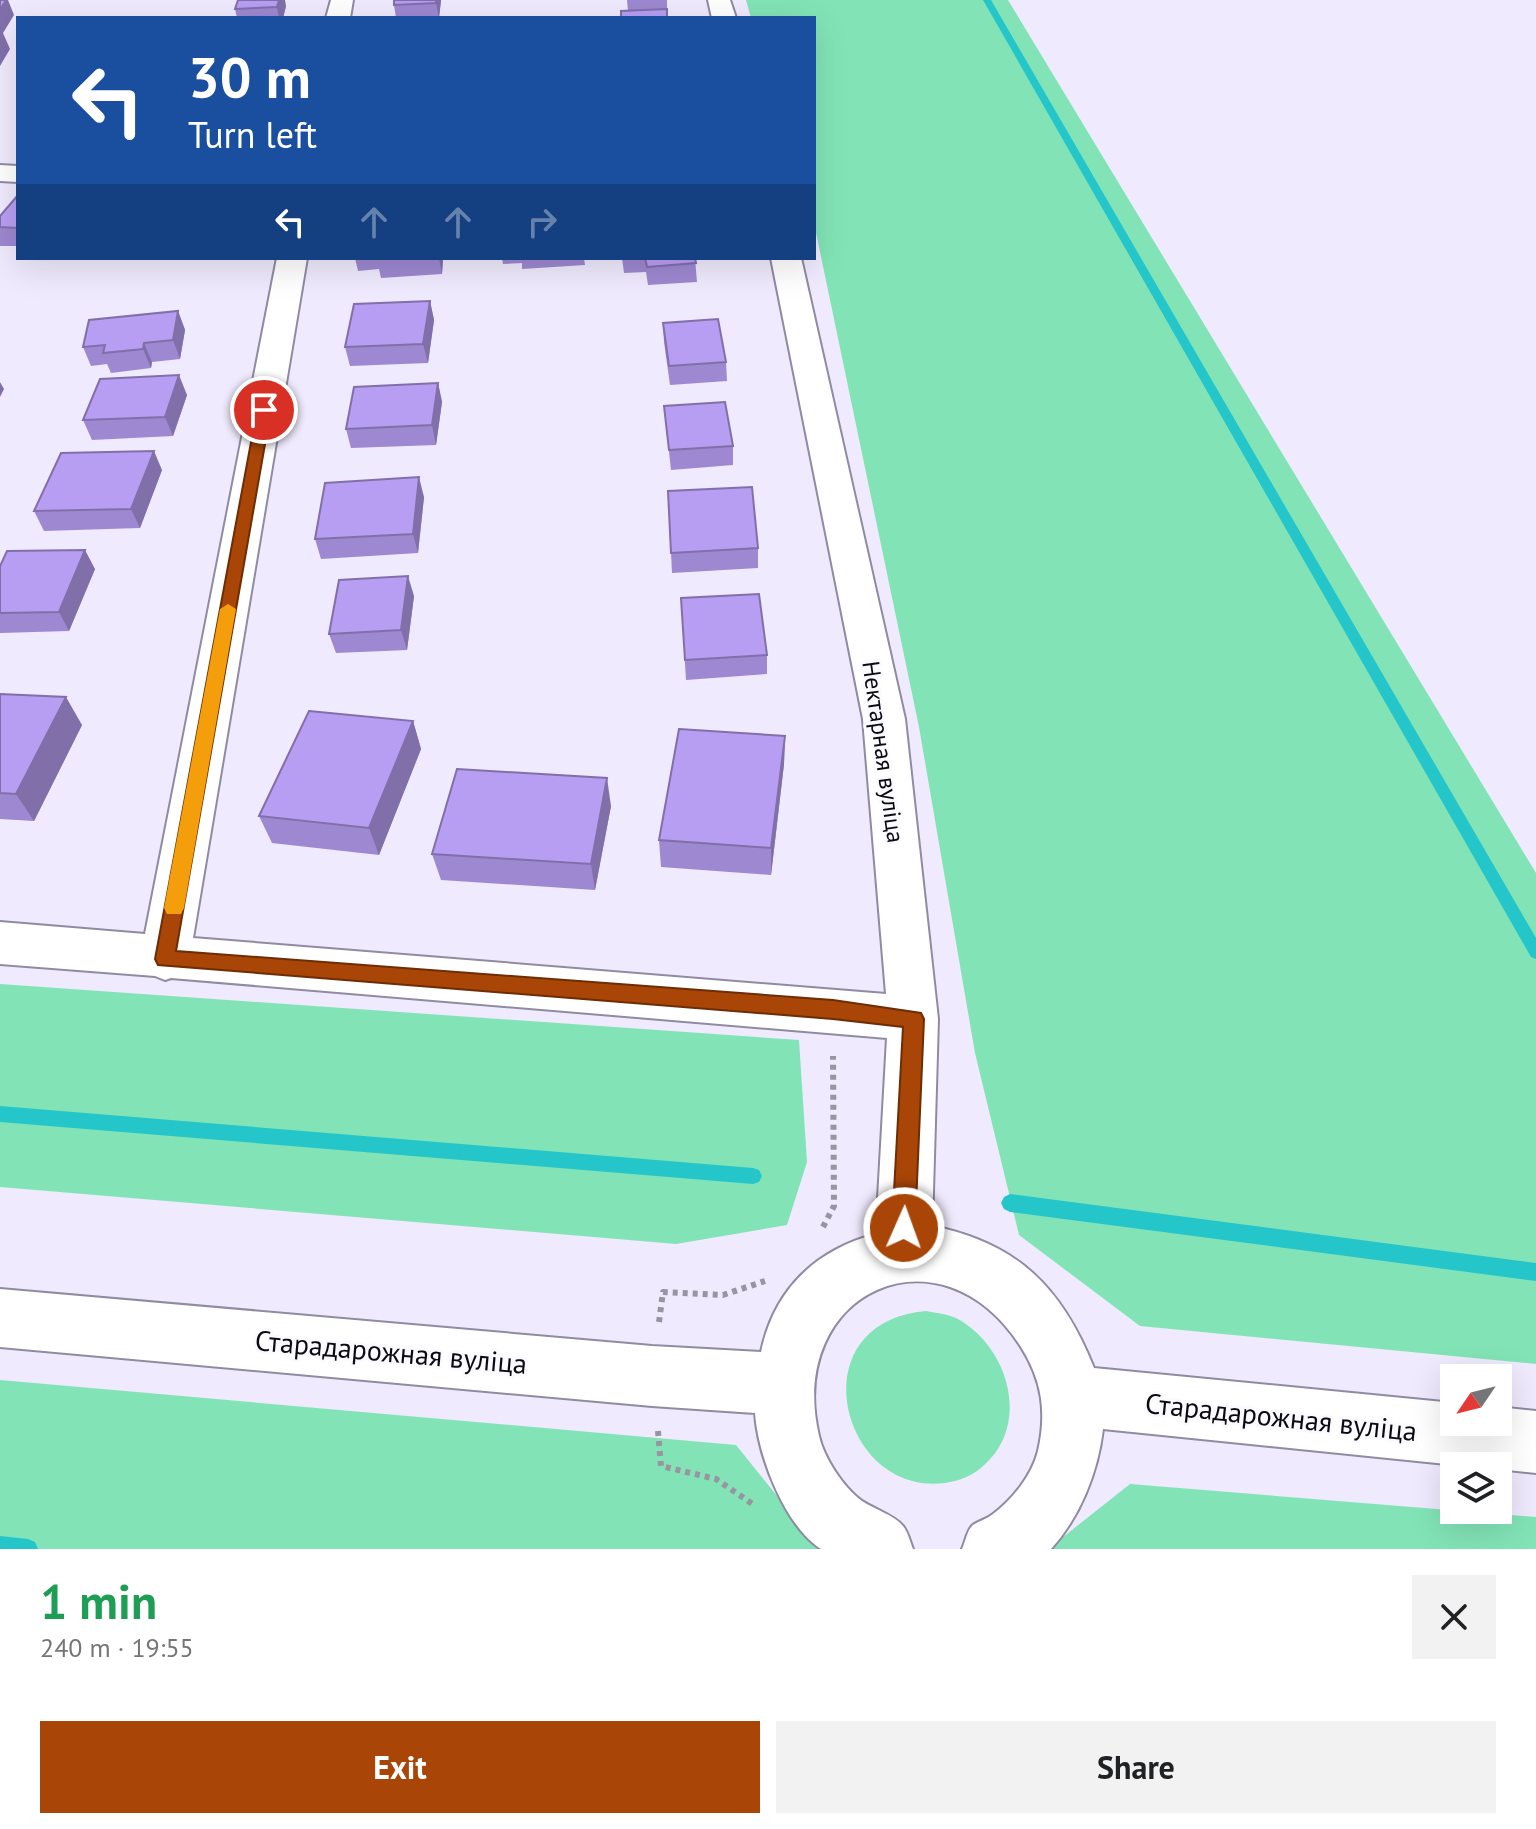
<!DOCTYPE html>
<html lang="en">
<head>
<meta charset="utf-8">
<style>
	:root { --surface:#fff; --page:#f2f2f2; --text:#202124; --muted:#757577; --accent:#a84507 }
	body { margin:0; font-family:"PT Sans",sans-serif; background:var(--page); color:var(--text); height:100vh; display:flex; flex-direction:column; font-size:30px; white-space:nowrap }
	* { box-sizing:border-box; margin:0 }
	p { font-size:26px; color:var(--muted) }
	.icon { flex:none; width:44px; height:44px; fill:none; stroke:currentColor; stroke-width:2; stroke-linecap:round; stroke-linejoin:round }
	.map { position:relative; height:1549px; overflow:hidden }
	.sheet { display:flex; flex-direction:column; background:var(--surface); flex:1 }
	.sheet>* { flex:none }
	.hud { position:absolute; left:16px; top:16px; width:800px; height:244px; border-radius:0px; box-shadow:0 8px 32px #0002; background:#1a4fa0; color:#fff; overflow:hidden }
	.needle { width:52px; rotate:235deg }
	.controls { position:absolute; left:1440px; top:1364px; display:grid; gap:16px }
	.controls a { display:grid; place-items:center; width:72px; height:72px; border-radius:0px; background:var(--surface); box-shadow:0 8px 32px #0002; font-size:40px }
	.pin { position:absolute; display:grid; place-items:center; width:68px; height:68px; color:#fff; margin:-34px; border:4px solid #fff; border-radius:50%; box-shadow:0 2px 8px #0007 }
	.me { position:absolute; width:88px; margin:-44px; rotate:2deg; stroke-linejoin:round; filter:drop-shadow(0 0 6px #0008) }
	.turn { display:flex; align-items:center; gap:28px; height:168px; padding:0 40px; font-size:36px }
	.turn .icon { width:104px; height:104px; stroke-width:2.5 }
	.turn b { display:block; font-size:56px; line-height:68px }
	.lanes { display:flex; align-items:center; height:76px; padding:0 40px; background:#0003; justify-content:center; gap:40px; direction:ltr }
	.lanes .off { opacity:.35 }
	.round { display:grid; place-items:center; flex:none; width:84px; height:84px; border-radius:0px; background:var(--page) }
	.overview { display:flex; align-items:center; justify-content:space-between; height:136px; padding:0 40px }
	h1 { font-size:48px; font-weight:700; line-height:60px; color:#1e9e55 }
	.action { display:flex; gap:16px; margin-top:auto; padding:16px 40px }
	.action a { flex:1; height:92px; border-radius:0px; background:var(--accent); color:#fff; font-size:32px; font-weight:700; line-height:92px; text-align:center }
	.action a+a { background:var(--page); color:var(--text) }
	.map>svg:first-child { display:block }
	.green { fill:#82e4b6 }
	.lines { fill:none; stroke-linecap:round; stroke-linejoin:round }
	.stream { fill:#25c6ca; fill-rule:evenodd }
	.minor-casing { stroke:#908ba0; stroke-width:4 }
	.path { stroke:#9894a2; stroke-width:6; stroke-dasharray:5 5; stroke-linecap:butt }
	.minor { fill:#fff; fill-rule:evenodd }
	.wall { fill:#9e88d1 }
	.shaded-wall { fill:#816faa }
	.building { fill:#b89ef3; stroke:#816faa; stroke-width:2 }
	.route { fill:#a84507; stroke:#6d2d05; stroke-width:2 }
	.slow { fill:#f59e0b }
	.labels { text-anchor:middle; stroke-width:6; stroke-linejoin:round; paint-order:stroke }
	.street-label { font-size:24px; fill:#0d0b12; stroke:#fbfaff }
	.near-street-label { font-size:28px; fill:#0d0b12; stroke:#fbfaff }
</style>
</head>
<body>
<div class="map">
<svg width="1536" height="1549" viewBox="0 0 1536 1549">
	<rect width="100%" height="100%" fill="#efeafd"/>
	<path class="green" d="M 746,0 L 1008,0 L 1536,873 L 1536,1364 L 1140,1326 L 1019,1235 L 975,1053 L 919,727 L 814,223 L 814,18 L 751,18 Z
		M 0,984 L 799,1040 L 807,1162 L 787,1225 L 676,1244 L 0,1187 Z
		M 926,1311 C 936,1313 947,1314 956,1318 C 1008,1345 1032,1424 983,1466 C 973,1476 958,1481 945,1483 C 840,1497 797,1322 926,1311 Z
		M 0,1380 L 736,1445 L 820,1549 L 0,1549 Z
		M 1130,1484 L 1536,1517 L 1536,1549 L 1048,1549 Z"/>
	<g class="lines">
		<path class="stream" d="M 983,0 L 991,0 L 1536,938 L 1536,959 L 1531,957 Z
			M 0,1106 L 753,1168 L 759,1170 L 762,1176 L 759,1182 L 753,1184 L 0,1122 Z
			M 1010,1194 L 1536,1263 L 1536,1281 L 1010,1212 L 1004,1209 L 1001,1203 L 1004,1197 Z
			M 0,1536 L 28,1539 L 35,1542 L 38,1549 L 0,1549 Z"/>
		<defs>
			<path id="minor" d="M 331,0 L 353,0 L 350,18 L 326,18 Z
				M 708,0 L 730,0 L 736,18 L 712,18 Z
				M 0,165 L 18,166 L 18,182 L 0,181 Z
				M 277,258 L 307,258 L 193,938 L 886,994 L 863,719 L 771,258 L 801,258 L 905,719 L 938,1019 L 932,1226 C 1018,1243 1062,1288 1094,1368 L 1454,1403 L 1454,1422 L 1498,1422 L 1498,1407 L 1536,1411 L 1536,1473 L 1498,1469 L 1498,1466 L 1466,1466 L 1103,1429 C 1098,1472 1080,1517 1051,1549 L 962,1549 C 965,1543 967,1531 972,1526 C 976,1522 987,1519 993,1514 C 1013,1499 1032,1475 1038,1451 C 1047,1412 1042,1380 1021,1347 C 941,1221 785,1291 819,1436 C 824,1458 843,1487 862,1501 C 874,1509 894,1515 903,1526 C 908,1532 910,1542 913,1549 L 821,1549 C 784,1525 758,1455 755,1413 L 652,1406 L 0,1347 L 0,1289 L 652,1346 L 761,1352 C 774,1290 815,1250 876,1234 L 887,1038 L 171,978 L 165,980 L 155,976 L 0,964 L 0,922 L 145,934 Z"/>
		</defs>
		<use href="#minor" class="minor-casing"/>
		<path class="path" d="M 823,1227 L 834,1206 L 833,1056
			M 659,1322 L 663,1292 L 723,1295 L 765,1281
			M 658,1431 L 661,1466 L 716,1479 L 754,1505"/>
		<use href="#minor" class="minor"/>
	</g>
	<path class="wall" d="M 441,0 L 439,18 L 396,18 L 394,5 Z
		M 627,0 L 667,0 L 667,18 L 628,11 Z
		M 286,6 L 283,18 L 232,18 L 237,18 L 235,9 Z
		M 18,195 L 18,246 L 0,246 L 0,216 Z
		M 355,258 L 443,258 L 442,274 L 381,278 L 379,269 L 358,271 Z
		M 502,258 L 584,258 L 585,265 L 522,269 L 522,263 L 503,264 Z
		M 622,258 L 695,258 L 697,282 L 648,285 L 646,272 L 624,273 Z
		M 430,301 L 434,320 L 428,363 L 350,366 L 345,347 Z
		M 178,311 L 185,330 L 180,359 L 152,362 L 151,368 L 111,373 L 107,364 L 91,366 L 83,347 Z
		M 663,323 L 726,362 L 727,381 L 670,385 L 664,342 Z
		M 438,383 L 442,402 L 436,445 L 351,448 L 346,429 Z
		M 187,395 L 173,436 L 92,440 L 83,420 Z
		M 664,406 L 733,446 L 733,465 L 671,470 Z
		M 162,470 L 140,528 L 44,531 L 34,511 Z
		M 668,491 L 758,548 L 758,568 L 672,573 Z
		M 424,497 L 418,553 L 321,559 L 315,539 Z
		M 0,566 L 95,569 L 69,631 L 0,633 Z
		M 414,596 L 407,650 L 336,653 L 329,634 Z
		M 681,598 L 767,655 L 767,674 L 686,680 Z
		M 0,694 L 82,725 L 34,821 L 0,819 Z
		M 413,721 L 421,749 L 379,855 L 272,843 L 259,816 Z
		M 785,736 L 784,764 L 771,875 L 661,867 L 659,840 Z
		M 611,806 L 595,890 L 441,880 L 432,854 Z"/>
	<path class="shaded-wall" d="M 6,0 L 8,0 L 14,15 L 3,33 L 10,49 L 0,66 L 0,10 Z
		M 279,0 L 285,0 L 286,6 L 283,18 L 279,18 L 277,7 Z
		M 436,0 L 441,0 L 439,18 L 436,3 Z
		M 439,258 L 443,258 L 442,274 Z
		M 430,301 L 434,320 L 428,363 L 423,344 Z
		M 178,311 L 185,330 L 180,359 L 173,340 Z
		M 144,343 L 152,362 L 151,368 L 143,349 Z
		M 179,375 L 187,395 L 173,436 L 165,417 Z
		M 0,382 L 4,389 L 0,397 Z
		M 438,383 L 442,402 L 436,445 L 432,425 Z
		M 154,451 L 162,470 L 140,528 L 131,509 Z
		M 419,477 L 424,497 L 418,553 L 413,534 Z
		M 85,550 L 95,569 L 69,631 L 59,612 Z
		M 408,576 L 414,596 L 407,650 L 401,630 Z
		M 66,697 L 82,725 L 34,821 L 16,794 Z
		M 413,721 L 421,749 L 379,855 L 369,828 Z
		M 785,736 L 784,764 L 771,875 L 771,848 Z
		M 607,778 L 611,806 L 595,890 L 591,864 Z"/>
	<path class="building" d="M 0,0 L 6,0 L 0,10 Z
		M 238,0 L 279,0 L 277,7 L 235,9 Z
		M 394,0 L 436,0 L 436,3 L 394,5 Z
		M 667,9 L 667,18 L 621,18 L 621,11 Z
		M 18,195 L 18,228 L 0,227 L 0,216 Z
		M 645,258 L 695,258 L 696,263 L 647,267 Z
		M 430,301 L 423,344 L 345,347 L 354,304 Z
		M 178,311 L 173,340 L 144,343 L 143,349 L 103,353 L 105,345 L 83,347 L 89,320 Z
		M 718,319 L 726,362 L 669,366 L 663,323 Z
		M 179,375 L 165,417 L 83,420 L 100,379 Z
		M 438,383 L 432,425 L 346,429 L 354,387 Z
		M 725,402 L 733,446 L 669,450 L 664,406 Z
		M 154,451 L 131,509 L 34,511 L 61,453 Z
		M 419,477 L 413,534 L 315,539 L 325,483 Z
		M 752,487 L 758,548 L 671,553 L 668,491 Z
		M 85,550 L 59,612 L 0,613 L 0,566 L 7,551 Z
		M 408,576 L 401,630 L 329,634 L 339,580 Z
		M 759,594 L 767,655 L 685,660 L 681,598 Z
		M 0,694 L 66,697 L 16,794 L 0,793 Z
		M 309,711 L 413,721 L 369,828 L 259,816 Z
		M 679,729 L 785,736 L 771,848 L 659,840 Z
		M 457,769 L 607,778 L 591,864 L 432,854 Z"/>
	<path class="route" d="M 264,406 L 271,410 L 176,951 L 833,1000 L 921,1013 L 924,1019 L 915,1228 L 912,1236 L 904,1240 L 896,1236 L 892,1228 L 903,1027 L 833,1019 L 158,965 L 155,959 L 257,410 Z"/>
	<path class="slow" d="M 228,604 L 236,609 L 184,908 L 181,914 L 167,914 L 164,908 L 220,609 Z"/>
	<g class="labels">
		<g class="street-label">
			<text transform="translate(883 752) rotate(82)" y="8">Нектарная вуліца</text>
		</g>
		<g class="near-street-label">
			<text transform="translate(391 1352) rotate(5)" y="10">Старадарожная вуліца</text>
			<text transform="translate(1281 1417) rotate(6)" y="10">Старадарожная вуліца</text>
		</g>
	</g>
</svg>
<div class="controls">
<a><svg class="needle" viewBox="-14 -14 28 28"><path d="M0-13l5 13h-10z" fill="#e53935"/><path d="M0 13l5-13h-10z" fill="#757577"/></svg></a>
<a><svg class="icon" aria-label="layers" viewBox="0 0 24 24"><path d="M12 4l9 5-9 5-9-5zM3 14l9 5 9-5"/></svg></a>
</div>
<div class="pin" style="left:264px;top:410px;background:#d93025"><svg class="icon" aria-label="arrive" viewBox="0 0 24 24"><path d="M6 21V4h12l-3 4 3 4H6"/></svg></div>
<svg class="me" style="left:904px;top:1228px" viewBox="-20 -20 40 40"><circle r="17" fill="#a84507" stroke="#fff" stroke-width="3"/><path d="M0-11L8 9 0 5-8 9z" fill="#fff"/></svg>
<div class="hud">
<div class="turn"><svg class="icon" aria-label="left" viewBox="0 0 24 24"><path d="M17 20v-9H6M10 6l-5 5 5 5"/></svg><div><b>30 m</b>Turn left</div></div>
<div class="lanes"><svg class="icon" aria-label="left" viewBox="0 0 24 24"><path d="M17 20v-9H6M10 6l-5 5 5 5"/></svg><svg class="icon off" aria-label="ahead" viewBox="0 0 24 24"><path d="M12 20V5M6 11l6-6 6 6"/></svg><svg class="icon off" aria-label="ahead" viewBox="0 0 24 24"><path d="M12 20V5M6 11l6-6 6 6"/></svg><svg class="icon off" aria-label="right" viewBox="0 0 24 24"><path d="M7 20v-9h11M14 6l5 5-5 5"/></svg></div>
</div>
</div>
<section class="sheet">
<div class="overview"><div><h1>1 min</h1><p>240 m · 19:55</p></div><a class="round"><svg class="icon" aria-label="close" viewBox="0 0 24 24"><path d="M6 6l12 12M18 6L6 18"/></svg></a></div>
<div class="action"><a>Exit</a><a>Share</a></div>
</section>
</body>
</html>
